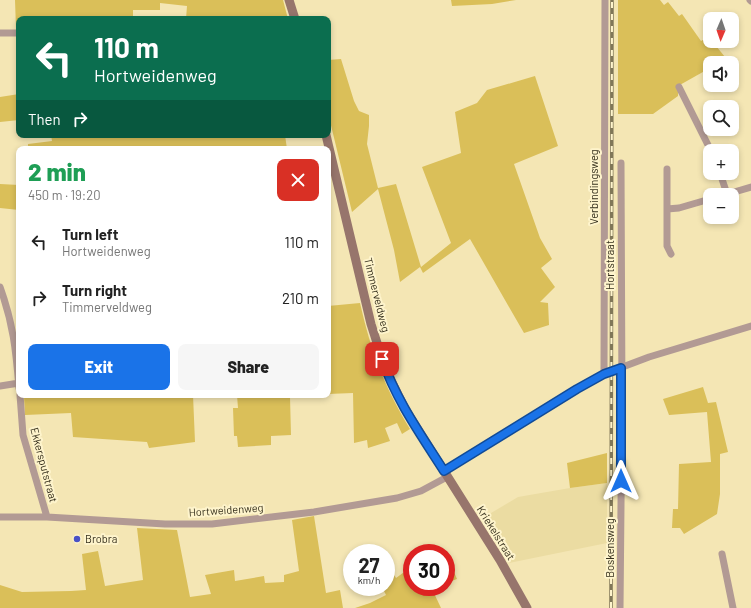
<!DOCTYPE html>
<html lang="en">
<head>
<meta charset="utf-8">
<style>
	:root { --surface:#fff; --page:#f6f6f6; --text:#222; --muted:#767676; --accent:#1a73e8 }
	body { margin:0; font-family:Barlow,sans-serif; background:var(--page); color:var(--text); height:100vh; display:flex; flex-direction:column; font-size:15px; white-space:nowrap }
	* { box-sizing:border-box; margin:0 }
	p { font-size:13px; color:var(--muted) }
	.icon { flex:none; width:22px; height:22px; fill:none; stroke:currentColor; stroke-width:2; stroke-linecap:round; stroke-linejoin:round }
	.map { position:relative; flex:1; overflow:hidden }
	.panel { position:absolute; left:16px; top:146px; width:315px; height:252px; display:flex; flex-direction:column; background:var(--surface); border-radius:8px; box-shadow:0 2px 6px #0003 }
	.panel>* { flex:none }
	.top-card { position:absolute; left:16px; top:16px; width:315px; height:122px; border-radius:8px; box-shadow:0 2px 6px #0003; background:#0b6e4f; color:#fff; overflow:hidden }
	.needle { width:26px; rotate:182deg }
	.fabs { position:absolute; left:703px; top:12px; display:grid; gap:8px }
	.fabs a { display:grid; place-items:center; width:36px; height:36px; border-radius:8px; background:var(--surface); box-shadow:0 2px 6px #0003; font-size:20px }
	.speed { position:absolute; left:343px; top:544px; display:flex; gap:8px; font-size:20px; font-weight:700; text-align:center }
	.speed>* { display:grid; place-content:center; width:52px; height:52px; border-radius:50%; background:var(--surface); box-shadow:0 2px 6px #0003; line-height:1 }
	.speed small { font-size:10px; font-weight:400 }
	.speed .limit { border:6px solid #d22; background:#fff; color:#111 }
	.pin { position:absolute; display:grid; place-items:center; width:34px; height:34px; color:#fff; margin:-17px; border-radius:8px; box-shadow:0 2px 6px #0006 }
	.me { position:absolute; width:44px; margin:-22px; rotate:0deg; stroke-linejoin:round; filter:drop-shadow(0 0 3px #0008) }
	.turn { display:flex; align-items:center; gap:14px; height:84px; padding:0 12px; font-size:18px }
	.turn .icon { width:52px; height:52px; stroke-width:2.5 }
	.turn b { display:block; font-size:28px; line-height:34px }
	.then { display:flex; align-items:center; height:38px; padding:0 12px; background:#0003; gap:8px; font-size:15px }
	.round { display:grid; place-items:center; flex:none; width:42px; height:42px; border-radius:8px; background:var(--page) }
	.head { display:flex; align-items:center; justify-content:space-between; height:68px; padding:0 12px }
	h1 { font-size:24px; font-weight:800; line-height:30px; color:#1e9e55 }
	.primary-button { display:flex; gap:8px; margin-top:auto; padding:8px 12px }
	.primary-button a { flex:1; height:46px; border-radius:8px; background:var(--accent); color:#fff; font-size:16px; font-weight:800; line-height:46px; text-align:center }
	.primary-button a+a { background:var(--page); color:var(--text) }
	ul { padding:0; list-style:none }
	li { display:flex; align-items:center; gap:12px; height:56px; padding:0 12px }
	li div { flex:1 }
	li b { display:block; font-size:15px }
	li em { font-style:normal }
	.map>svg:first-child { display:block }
	.built { fill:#ebdca2 }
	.green { fill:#dabf59 }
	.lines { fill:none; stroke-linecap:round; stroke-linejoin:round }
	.street { stroke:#b29a94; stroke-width:7 }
	.secondary { stroke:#97756c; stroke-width:9 }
	.rail-casing { stroke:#807758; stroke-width:3.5 }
	.rail { stroke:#fef4cc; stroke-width:2; stroke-dasharray:6; stroke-linecap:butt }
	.route-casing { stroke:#114b97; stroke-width:10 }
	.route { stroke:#1a73e8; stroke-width:7 }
	.poi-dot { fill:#4951c6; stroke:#fef4cc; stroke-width:1.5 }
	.labels { text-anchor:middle; stroke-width:4; stroke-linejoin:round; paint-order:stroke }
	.street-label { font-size:11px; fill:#36301d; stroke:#fef4cc }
	.poi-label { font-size:11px; fill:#36301d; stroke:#fef4cc; text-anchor:start }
</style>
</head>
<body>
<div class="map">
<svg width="751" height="608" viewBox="0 0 751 608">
	<rect width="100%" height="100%" fill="#f4e6b4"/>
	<path class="built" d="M 607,483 L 607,543 L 509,563 L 481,519 L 518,497 L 570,488 Z"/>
	<path class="green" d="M 15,0 L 283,0 L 288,19 L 186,19 L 187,6 L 160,3 L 160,10 L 133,10 L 133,19 L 19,19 L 19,29 L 16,29 Z
		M 451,0 L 516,0 L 492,4 L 452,6 Z
		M 618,0 L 660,0 L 664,5 L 668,2 L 679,16 L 682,14 L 701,41 L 708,37 L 710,41 L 712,41 L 725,57 L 717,63 L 710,63 L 710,68 L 678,86 L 678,96 L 653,114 L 618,114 Z
		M 341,59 L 354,101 L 359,111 L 369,115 L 369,126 L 367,144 L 378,188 L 396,184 L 421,267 L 451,243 L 422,167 L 461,153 L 455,112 L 477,103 L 487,90 L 535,76 L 558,146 L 514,164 L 540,238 L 552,259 L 541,268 L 555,287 L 540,302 L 548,303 L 549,325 L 524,333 L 470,239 L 423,273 L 420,267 L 400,282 L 394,250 L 378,189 L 352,212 L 328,113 L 328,60 Z
		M 19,94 L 19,120 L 0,122 L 0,97 Z
		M 51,135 L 285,135 L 287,149 L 28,149 L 28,144 L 52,141 Z
		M 0,184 L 19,185 L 19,210 L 0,208 Z
		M 360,303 C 371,351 384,386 410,429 L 402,434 L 397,423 L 385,428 L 390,441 L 368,448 L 367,440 L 354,443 L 353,393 L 328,394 L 328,306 Z
		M 703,387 L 708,403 L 716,402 L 728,452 L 720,454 L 720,494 L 717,514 L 684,534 L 680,528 L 672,528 L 673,509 L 678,509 L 679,464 L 711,462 L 707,412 L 669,415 L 663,399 Z
		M 65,395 L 193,395 L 195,442 L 149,448 L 147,442 L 73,437 L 71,413 L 25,415 L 24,397 Z
		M 237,395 L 317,395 L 290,397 L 291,435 L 271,436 L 271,445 L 238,447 L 237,436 L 234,436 L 233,408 L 238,408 Z
		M 607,453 L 607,483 L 570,488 L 567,463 Z
		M 314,516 L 326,593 L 340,590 L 343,608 L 0,608 L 0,585 L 22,592 L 71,591 L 86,590 L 82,554 L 98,551 L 105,586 L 143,580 L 137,528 L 177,530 L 190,597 L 211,594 L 205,575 L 234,570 L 235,581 L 264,576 L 265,583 L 284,582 L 284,575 L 299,571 L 292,520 Z
		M 450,563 L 457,579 L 446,583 L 446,565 Z
		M 391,570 L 396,578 L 407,570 L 412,576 L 412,587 L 436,587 L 432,589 L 441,608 L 355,608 L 370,603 L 386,595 L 382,587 L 386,587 L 386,572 Z"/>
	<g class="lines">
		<path class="street" d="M 750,0 L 751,1
			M 0,33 L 19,33
			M 679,87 L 711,151
			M 667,169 L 667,246 L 671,254
			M 720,173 L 727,194
			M 724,195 L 751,187
			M 667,209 L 679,208 L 710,199
			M 0,287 C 13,323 16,350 19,388
			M 604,374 L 605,0
			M 0,386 L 19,383
			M 20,395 L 23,435 L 47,517
			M 444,471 L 577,389 L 604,374 L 649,357 L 751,326
			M 0,517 L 47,517 L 165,524 L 212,524 L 314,512 L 397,498 L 421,491 L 447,477
			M 722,554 L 733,608
			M 620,608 L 622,402 L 621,163"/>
		<path class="secondary" d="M 289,0 L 295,19
			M 326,135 L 371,324 L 385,368 L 405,409 L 500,560 L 527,608"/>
		<defs>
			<path id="rail" d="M 611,608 L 612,0"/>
		</defs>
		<use href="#rail" class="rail-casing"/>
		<use href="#rail" class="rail"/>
	</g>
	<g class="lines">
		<defs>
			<path id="route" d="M 382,359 C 396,400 421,435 444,471 L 577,389 L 604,374 L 621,368 L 621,481"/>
		</defs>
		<use href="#route" class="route-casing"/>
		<use href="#route" class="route"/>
	</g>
	<circle class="poi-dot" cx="77" cy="539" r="4"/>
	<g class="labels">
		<g class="street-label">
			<text transform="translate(594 187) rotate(-90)" y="4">Verbindingsweg</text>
			<text transform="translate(610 265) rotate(-90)" y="4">Hortstraat</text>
			<text transform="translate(377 295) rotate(76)" y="4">Timmerveldweg</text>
			<text transform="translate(44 465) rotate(75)" y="4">Ekkersputstraat</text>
			<text transform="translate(226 510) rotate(-4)" y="4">Hortweidenweg</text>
			<text transform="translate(496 533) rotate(58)" y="4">Kriekelstraat</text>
			<text transform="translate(610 548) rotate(-90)" y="4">Boskensweg</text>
		</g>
		<g class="poi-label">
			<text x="85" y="543">Brobra</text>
		</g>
	</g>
</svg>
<div class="fabs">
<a><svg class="needle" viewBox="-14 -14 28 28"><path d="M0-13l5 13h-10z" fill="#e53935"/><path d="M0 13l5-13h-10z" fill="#767676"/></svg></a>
<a><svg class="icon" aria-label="sound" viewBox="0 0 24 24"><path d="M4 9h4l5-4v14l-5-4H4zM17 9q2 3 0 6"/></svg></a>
<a><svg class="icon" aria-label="search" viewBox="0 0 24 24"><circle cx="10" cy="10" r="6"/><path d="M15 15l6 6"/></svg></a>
<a>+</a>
<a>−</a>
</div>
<div class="speed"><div>27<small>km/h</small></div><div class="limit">30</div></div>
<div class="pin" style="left:382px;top:359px;background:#d93025"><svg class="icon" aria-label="arrive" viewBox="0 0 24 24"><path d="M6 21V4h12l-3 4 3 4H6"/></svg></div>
<svg class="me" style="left:621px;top:481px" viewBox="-20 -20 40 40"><path d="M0-17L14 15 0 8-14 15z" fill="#1a73e8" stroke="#fff" stroke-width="4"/></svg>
<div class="top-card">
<div class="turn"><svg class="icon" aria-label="left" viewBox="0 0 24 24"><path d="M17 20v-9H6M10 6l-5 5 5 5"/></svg><div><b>110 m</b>Hortweidenweg</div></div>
<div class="then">Then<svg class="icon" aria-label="right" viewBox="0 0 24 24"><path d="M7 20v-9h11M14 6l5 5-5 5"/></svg></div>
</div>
<section class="panel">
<div class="head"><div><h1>2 min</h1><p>450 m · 19:20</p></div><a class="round" style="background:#d93025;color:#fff"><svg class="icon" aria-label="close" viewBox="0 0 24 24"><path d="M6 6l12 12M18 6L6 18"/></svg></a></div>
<ul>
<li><svg class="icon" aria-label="left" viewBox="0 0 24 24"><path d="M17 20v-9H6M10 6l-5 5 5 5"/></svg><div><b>Turn left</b><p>Hortweidenweg</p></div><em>110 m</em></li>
<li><svg class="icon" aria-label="right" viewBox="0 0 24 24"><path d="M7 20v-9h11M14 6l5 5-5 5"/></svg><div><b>Turn right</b><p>Timmerveldweg</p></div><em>210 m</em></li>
</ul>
<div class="primary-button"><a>Exit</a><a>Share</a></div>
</section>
</div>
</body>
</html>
